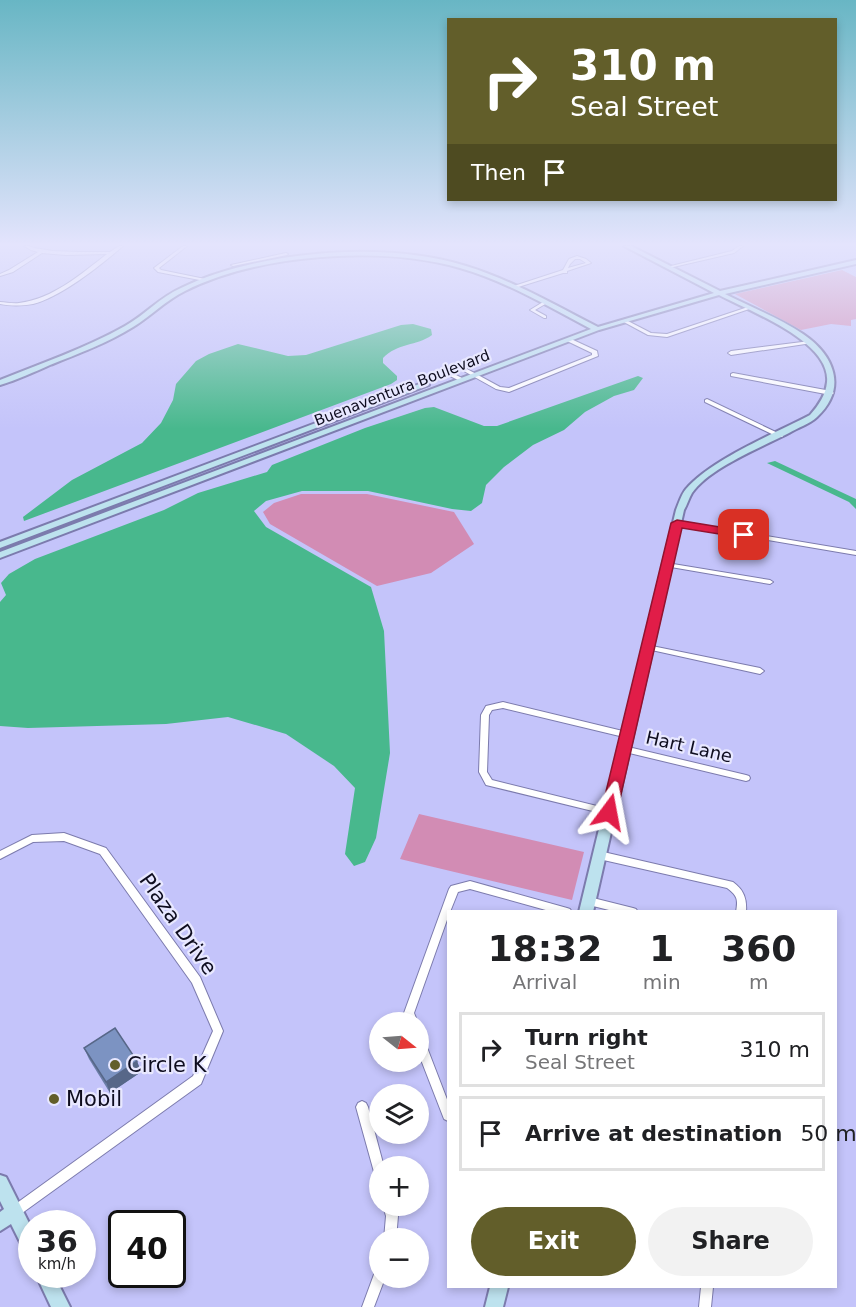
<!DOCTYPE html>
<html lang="en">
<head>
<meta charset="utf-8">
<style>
	:root { --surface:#fff; --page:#f2f2f2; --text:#202124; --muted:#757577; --line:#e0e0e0; --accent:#625e2a }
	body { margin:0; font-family:"DejaVu Sans",sans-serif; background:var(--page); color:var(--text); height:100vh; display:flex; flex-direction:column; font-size:22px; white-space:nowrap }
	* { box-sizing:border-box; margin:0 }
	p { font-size:20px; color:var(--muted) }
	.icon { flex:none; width:33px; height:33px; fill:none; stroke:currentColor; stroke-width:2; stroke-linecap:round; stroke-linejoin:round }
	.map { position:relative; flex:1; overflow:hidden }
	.sheet { position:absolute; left:447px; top:910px; width:390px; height:378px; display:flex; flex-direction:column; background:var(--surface); border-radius:0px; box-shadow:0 3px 9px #0003 }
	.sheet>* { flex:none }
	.hud { position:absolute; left:447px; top:18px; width:390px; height:183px; border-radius:0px; box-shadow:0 3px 9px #0003; background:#625e2a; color:#fff; overflow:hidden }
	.needle { width:39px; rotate:107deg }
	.tools { position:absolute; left:369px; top:1012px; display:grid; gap:12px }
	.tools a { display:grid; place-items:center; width:60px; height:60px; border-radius:50%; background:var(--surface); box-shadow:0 3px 9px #0003; font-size:30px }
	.speed { position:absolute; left:18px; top:1210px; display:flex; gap:12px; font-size:30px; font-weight:700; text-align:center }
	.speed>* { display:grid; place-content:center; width:78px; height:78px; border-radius:50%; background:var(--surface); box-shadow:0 3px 9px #0003; line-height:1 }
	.speed small { font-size:15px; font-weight:400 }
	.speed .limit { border:3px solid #111; border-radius:9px; background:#fff; color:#111 }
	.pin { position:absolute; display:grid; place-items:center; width:51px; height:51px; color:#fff; margin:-26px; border-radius:12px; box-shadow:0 3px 9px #0006 }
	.me { position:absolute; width:66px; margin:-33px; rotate:13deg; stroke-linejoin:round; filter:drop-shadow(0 0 4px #0008) }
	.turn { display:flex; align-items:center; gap:21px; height:126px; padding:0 24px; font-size:27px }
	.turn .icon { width:78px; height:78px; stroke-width:2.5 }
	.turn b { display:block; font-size:42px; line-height:51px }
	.then { display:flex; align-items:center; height:57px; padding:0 24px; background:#0003; gap:12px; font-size:22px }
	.eta { display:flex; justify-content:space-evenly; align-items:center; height:102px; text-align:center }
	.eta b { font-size:36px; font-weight:700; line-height:42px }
	.cta { display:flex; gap:12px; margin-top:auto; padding:12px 24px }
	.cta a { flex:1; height:69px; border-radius:36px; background:var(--accent); color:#fff; font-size:24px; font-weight:700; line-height:69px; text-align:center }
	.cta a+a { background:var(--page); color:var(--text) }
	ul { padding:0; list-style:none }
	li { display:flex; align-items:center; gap:18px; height:75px; margin:0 12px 9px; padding:0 12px; border:3px solid var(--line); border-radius:0px }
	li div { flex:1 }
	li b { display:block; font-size:22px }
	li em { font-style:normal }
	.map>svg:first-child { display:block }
	.green { fill:#d28cb4 }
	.water { fill:#48b88d }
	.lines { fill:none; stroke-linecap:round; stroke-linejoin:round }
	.street-casing { stroke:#7c7bad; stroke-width:2 }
	.secondary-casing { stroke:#7c7bad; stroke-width:4 }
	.street { fill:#fff; fill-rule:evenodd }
	.secondary { fill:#bde2ee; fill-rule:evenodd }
	.wall { fill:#6b7ea7 }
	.shaded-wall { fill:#576788 }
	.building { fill:#7c93c2; stroke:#576788; stroke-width:1.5 }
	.route { fill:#e11d48; stroke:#92132f; stroke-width:1.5 }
	.poi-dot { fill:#625e2a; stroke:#e8e8ff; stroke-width:2 }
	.labels { text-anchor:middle; stroke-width:4.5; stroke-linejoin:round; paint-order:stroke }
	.far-street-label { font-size:15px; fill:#0e0d1f; stroke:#e8e8ff }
	.street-label { font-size:18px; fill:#0e0d1f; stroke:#e8e8ff }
	.near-street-label { font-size:21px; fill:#0e0d1f; stroke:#e8e8ff }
	.near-poi-label { font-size:21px; fill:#0e0d1f; stroke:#e8e8ff; text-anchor:start }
</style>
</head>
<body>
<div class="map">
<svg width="856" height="1307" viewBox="0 0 856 1307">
	<rect width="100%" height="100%" fill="#c4c4fa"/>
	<path class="green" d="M 842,270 L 856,277 L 856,319 L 851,320 L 851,326 L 831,324 L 801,330 L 735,294 Z
		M 301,494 L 367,494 L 454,512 L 474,544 L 431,573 L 377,586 L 270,524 L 263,512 L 274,503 Z
		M 419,814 L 584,852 L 572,900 L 400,859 Z"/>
	<path class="water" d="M 413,324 L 431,329 L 432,335 C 417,346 397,343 383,358 L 383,363 L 397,376 L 397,380 L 391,384 L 24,521 L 23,517 L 72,480 L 142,443 L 161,423 L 173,400 L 176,384 L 196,361 L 209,354 L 238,344 L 288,356 L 306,355 L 401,325 Z
		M 638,376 L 643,378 L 634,390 L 614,396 L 585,412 L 564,430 L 533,445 L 504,467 L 486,485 L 482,503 L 471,511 L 452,509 L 368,491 L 302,491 L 266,501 L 254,511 L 266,527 L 371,587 L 384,631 L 390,753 L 376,838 L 365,862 L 354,866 L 345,854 L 355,788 L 334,766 L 286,734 L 228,717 L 166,724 L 28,728 L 0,726 L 0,602 L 6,595 L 1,583 L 9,574 L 35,559 L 164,510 L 198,493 L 267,472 L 272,465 L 365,428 L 425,408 L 434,407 L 484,426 L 497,426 Z
		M 775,461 L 856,499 L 856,509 L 849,502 L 767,463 Z"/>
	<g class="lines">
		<defs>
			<path id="street" d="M 24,246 L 29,246 L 34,248 L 53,251 L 79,252 L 110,252 L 119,246 L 123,246 C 101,265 61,297 33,304 C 21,306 11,306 0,304 L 0,302 C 6,302 13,304 19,303 C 53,299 81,274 107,254 L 66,255 L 42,253 L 13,272 L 0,276 L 0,274 L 9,270 L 38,252 L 31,250 Z
				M 183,246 L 187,246 L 159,268 L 161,270 L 205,279 L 205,281 L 158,272 L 154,268 Z
				M 739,246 L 743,246 L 734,253 L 669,268 L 667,267 L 732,251 Z
				M 286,253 L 288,254 L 287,255 L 233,266 L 231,265 Z
				M 577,256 L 586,259 L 591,263 L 567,271 L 567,273 L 563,273 L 515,288 L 511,287 L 563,270 L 569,259 ZM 575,259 L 580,259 L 586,263 L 568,268 L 570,264 Z
				M 543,302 L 547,303 L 535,310 L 546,316 L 546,318 L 544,318 L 530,310 Z
				M 748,307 L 752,308 L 667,337 L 648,335 L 622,321 L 626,320 L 651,333 L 667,334 Z
				M 567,339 L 571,339 L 597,351 L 598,356 L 509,392 L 496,389 L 462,370 L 467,369 L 500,387 L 509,388 L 592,355 L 592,353 L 567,341 Z
				M 810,341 L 812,342 L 812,343 L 731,355 L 728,353 L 731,351 Z
				M 452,373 L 462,378 L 463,379 L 460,381 L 450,376 L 450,374 Z
				M 733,373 L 831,391 L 834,393 L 831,395 L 731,376 L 731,374 Z
				M 707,399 L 782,435 L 783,436 L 782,437 L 778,437 L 705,402 L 705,400 Z
				M 677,521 L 856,551 L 856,555 L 675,524 L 674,523 L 675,522 Z
				M 667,563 L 770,580 L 773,582 L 770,584 L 665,566 L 664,565 L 665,564 Z
				M 644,645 L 647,645 L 760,668 L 764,671 L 760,674 L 647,649 L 643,647 Z
				M 503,702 L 631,733 L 632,735 L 631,737 L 628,738 L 503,708 L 492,710 L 489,715 L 487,772 L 492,780 L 609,809 L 612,810 L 613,812 L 612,814 L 609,815 L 486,785 L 479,772 L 481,715 L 486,706 Z
				M 624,746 L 746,775 L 749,776 L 750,778 L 749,780 L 746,781 L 621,751 L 620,749 L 621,747 Z
				M 64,833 L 106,848 L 200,977 L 223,1031 L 201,1084 L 18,1216 L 14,1218 L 10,1216 L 8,1212 L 10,1208 L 193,1076 L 213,1031 L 192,983 L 100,854 L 64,841 L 33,842 L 0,859 L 0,851 L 32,835 Z
				M 599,851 L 733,882 C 744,890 747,899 746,912 L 736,912 C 738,900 738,896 727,888 L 599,859 L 596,858 L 594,855 L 596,852 Z
				M 470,881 L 567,908 L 570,909 L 572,912 L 553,912 L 470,889 L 458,892 L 450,912 L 448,912 L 448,917 L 414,1013 L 418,1023 L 408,1023 L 404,1013 L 449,889 L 451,886 Z
				M 589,897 L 633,908 L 636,909 L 638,912 L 617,912 L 589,905 L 586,904 L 584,901 L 586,898 Z
				M 418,1032 L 422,1033 L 423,1037 L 448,1102 L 448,1121 L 444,1119 L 418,1052 Z
				M 362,1101 L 366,1103 L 368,1107 L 384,1167 L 380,1167 L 380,1178 L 376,1176 L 374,1172 L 356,1107 L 358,1103 Z
				M 383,1206 L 395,1206 L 398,1216 L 396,1239 L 384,1239 L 386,1216 Z
				M 380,1267 L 380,1278 L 385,1278 L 374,1307 L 362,1307 L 376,1269 Z
				M 701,1287 L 713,1287 L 711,1307 L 699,1307 Z"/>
			<path id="secondary" d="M 624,246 L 631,246 L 720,291 L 856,260 L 856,264 L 725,294 C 749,306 781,319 803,334 C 834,355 848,388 817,417 C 810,424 797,428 789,433 C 762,447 709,468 692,493 C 689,498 687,505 684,510 L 593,912 L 579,912 L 676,510 C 679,503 681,495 686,489 C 712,459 774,434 810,415 C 818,406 826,395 827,382 C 831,341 749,311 719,295 L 599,330 L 0,558 L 0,552 L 591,329 C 549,307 506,281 460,268 C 381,245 258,254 185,291 C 166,300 151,316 133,327 C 107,343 78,354 50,365 C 34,372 17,380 0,385 L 0,380 C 42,363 86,348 125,326 C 145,315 160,297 181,288 C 257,251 385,240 466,266 C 512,280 555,305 598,327 L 714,293 Z
				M 422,383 L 429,385 L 0,548 L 0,542 Z
				M 0,1175 L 6,1177 L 32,1229 L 32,1256 L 26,1254 L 11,1224 L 0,1231 L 0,1212 L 4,1209 L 0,1201 Z
				M 36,1275 L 54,1275 L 70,1307 L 51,1307 Z
				M 490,1287 L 508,1287 L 503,1307 L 485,1307 Z"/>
		</defs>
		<use href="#street" class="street-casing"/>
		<use href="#secondary" class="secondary-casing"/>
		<use href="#street" class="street"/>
		<use href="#secondary" class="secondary"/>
	</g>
	<path class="wall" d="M 84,1048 L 137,1061 L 141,1072 L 110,1093 L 89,1059 Z"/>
	<path class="shaded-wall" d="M 137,1061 L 141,1072 L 110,1093 L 106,1082 Z"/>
	<path class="building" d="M 115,1028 L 137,1061 L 106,1082 L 84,1048 Z"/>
	<linearGradient id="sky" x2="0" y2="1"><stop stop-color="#68b6c4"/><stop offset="0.57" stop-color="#e4e4fd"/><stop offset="1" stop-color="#e4e4fd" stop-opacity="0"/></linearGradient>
	<rect width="856" height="429" fill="url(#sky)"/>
	<path class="route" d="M 677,520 L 744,531 L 750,535 L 744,538 L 682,528 L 617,812 L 615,816 L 609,818 L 604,816 L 601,812 L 671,523 Z"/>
	<g class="poi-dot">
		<circle cx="115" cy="1065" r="6"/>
		<circle cx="54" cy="1099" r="6"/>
	</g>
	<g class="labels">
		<g class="far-street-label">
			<text transform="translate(402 388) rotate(-21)" y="5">Buenaventura Boulevard</text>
		</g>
		<g class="street-label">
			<text transform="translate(689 747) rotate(13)" y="6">Hart Lane</text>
		</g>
		<g class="near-street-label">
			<text transform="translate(178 924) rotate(55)" y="7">Plaza Drive</text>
		</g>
		<g class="near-poi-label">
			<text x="127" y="1072">Circle K</text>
			<text x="66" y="1106">Mobil</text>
		</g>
	</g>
</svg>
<div class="tools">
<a><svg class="needle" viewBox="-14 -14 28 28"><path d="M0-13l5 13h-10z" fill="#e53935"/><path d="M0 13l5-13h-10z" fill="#757577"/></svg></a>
<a><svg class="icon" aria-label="layers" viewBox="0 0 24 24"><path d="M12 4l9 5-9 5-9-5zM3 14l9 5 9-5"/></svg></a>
<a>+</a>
<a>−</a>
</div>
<div class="speed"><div>36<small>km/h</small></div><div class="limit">40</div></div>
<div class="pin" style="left:744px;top:535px;background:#d93025"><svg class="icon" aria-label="arrive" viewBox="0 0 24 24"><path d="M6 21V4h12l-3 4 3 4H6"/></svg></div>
<svg class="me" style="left:609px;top:812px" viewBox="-20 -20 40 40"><path d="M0-17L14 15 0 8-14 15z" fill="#e11d48" stroke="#fff" stroke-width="4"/></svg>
<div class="hud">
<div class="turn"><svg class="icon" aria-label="right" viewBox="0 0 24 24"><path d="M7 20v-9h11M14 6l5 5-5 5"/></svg><div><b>310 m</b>Seal Street</div></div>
<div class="then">Then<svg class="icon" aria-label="arrive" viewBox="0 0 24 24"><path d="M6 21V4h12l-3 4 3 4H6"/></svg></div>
</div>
<section class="sheet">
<div class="eta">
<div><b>18:32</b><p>Arrival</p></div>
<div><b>1</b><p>min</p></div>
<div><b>360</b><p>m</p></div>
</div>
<ul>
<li><svg class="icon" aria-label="right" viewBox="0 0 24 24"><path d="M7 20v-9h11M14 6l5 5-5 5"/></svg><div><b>Turn right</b><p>Seal Street</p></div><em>310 m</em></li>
<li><svg class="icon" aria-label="arrive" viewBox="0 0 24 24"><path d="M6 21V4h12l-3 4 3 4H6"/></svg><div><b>Arrive at destination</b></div><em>50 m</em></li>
</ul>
<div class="cta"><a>Exit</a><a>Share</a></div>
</section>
</div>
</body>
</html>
